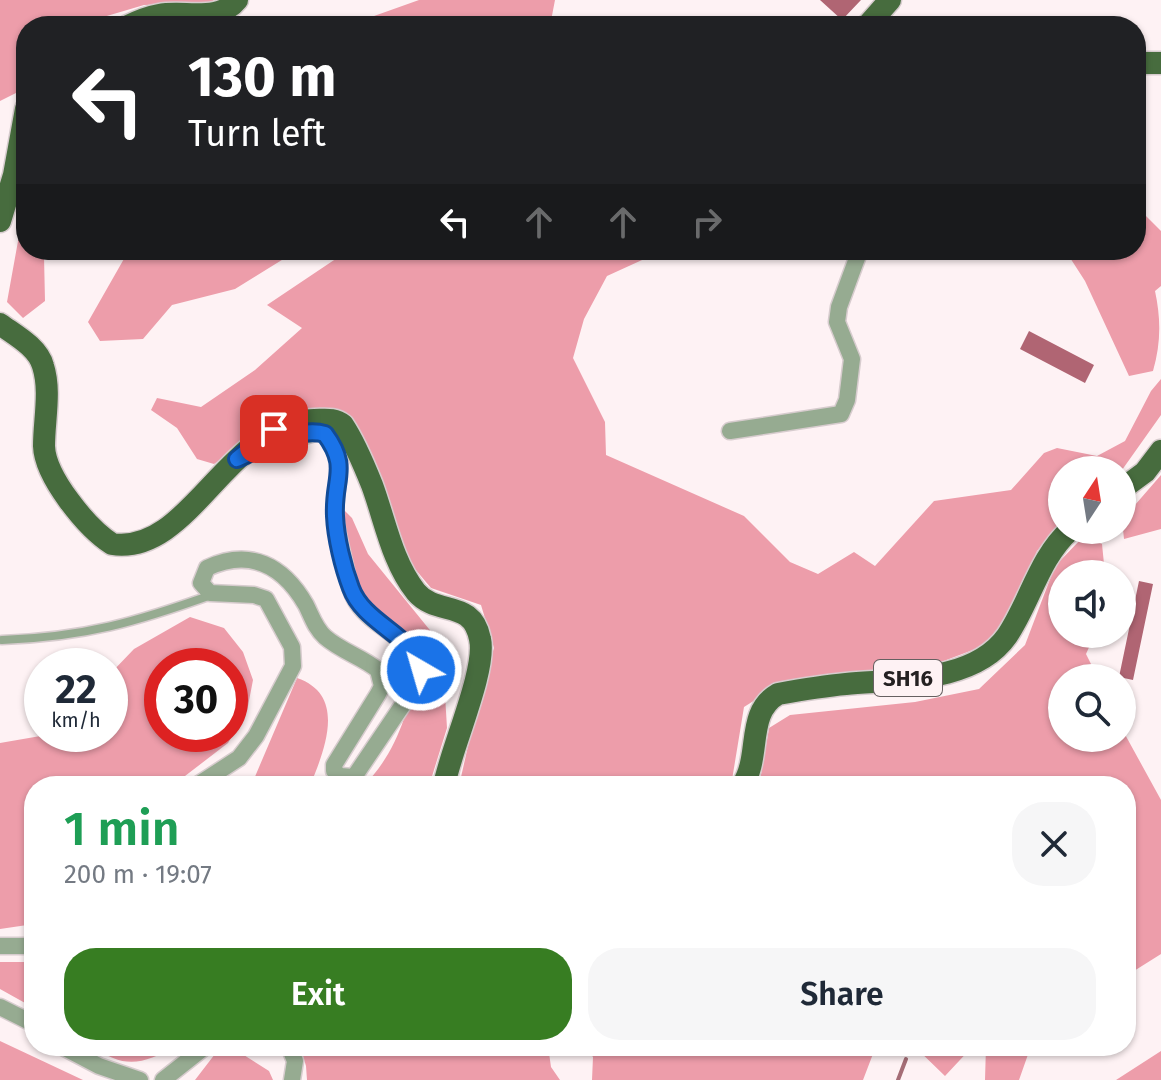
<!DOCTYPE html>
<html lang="en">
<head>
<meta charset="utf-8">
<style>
	:root { --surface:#fff; --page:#f6f6f7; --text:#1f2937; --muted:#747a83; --accent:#377d22 }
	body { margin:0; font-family:"Fira Sans",sans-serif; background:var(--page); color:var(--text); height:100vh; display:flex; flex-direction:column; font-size:30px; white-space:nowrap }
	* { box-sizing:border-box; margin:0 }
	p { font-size:26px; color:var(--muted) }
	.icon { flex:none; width:44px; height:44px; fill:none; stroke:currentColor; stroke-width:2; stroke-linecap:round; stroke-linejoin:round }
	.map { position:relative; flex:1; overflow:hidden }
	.drawer { position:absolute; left:24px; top:776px; width:1112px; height:280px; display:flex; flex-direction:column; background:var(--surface); border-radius:32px; box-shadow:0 2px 6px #0004 }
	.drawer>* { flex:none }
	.banner { position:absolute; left:16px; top:16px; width:1130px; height:244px; border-radius:32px; box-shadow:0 2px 6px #0004; background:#202124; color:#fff; overflow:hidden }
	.needle { width:52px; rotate:12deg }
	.fabs { position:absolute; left:1048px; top:456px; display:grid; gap:16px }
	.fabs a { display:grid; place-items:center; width:88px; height:88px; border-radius:50%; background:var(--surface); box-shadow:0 2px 6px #0004; font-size:40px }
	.speed { position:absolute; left:24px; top:648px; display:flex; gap:16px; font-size:40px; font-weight:700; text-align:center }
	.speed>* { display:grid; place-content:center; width:104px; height:104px; border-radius:50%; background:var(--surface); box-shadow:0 2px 6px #0004; line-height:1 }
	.speed small { font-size:20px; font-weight:400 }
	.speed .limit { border:12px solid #d22; background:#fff; color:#111 }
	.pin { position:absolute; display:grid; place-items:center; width:68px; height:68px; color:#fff; margin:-34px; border-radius:16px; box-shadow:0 4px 12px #0006 }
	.me { position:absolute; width:88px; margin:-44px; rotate:322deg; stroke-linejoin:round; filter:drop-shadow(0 0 6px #0008) }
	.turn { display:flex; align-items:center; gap:28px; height:168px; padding:0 40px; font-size:36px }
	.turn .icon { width:104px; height:104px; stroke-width:2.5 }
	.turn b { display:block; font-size:56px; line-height:68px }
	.lanes { display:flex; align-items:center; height:76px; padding:0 40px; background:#0003; justify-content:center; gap:40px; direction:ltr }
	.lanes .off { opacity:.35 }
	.round { display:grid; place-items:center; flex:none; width:84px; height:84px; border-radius:32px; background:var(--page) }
	.summary { display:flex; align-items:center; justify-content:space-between; height:136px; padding:0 40px }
	h1 { font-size:48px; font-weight:600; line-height:60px; color:#1e9e55 }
	.action { display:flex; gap:16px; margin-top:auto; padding:16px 40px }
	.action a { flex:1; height:92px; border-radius:32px; background:var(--accent); color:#fff; font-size:32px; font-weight:600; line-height:92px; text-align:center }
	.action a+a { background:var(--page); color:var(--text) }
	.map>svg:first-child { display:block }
	.forest { fill:#ed9daa; fill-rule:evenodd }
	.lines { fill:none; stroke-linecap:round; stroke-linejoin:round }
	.stream { stroke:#a56d76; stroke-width:4 }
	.building { fill:#b06573 }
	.service-casing { stroke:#d7ccce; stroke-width:11 }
	.minor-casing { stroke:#d7ccce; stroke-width:19 }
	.primary-casing { stroke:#d7ccce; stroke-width:25 }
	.service { stroke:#96ab91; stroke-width:8 }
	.minor { stroke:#96ab91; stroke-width:16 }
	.primary { stroke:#476c3e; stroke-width:22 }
	.route-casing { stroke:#114b97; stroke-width:20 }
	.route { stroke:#1a73e8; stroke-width:14 }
	.labels { text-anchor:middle; stroke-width:6; stroke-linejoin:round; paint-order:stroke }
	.shield { fill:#fef2f4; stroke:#666061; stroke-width:2 }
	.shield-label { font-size:22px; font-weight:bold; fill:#252122 }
</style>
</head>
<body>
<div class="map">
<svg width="1161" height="1080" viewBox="0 0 1161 1080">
	<rect width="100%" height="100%" fill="#fef2f4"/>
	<path class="forest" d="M 0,0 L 214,0 L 211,3 L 144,5 L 73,26 L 26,26 L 26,81 L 16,93 L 0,101 Z
		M 419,0 L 555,0 L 550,26 L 346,26 Z
		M 26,197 L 26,250 L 51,250 L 44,256 L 45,301 L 23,318 L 7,302 Z
		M 1136,212 L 1143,213 L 1161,231 L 1161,286 L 1155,291 C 1161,319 1161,343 1153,371 L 1129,376 L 1085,281 L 1065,250 L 1136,250 Z
		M 129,250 L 298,250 L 235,289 L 172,305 L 143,339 L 100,341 L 88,322 Z
		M 349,250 L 664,250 L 607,276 L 584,319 L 573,358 L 605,422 L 606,455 L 744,516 L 790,562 L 818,574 L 854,552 L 875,566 L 934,501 L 1011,490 L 1044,453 L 1057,448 L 1097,456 L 1125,441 L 1151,391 L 1161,379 L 1161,415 L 1122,470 L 1062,470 L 1062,521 L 1037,551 L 1006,623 L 986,645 L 928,667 L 763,695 L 744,707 L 731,786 L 459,786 L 482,684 L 494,648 L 481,605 L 431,588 L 399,550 L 339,415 L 256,436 L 214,464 L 197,459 L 177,428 L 151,410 L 157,398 L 201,407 L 255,370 L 302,328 L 267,305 Z
		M 1161,475 L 1161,529 L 1124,539 L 1122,520 Z
		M 342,508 L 352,518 L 368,554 L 442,645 L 447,728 L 429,786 L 363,786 C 393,758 411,711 414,670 L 397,652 L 355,591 L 336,510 Z
		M 1084,536 L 1102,544 L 1105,574 L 1062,574 L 1062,634 L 1095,634 L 1086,654 L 1098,678 L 1062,678 L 1062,738 L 1122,738 L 1122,729 L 1161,800 L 1161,954 L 1126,976 L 1126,786 L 759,786 L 769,728 L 790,715 L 915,702 L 979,689 L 1025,645 L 1055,566 Z
		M 190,617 L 224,628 L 243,652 L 253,680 L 247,711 L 228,743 L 172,786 L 34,786 L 34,924 L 0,929 L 0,743 L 52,734 L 110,734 L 110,674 L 134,649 ZM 162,666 L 230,666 L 230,734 L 162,734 Z
		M 297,678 C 347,695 325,749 310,786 L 251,786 Z
		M 0,962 L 34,962 L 34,1008 L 0,989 Z
		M 0,1041 L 83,1080 L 0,1080 Z
		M 93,1046 L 176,1046 C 144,1064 124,1070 93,1046 Z
		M 300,1046 L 548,1046 L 551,1067 L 560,1080 L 307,1080 L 306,1066 Z
		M 585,1046 L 876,1046 L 863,1080 L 592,1080 L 593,1057 Z
		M 914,1046 L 973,1046 L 945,1076 Z
		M 986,1046 L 1031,1046 L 1019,1080 L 985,1080 Z
		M 236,1050 L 269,1071 L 273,1080 L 195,1080 L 215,1054 Z
		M 1161,1051 L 1161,1080 L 1116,1080 Z"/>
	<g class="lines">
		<path class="stream" d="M 898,1080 L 906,1059"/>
	</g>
	<path class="building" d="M 820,0 L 861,0 L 842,20 Z
		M 1029,331 L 1094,365 L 1085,383 L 1020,349 Z
		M 1139,581 L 1153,584 L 1133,680 L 1119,677 Z"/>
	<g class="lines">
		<defs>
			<path id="service" d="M 2,640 C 85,637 136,622 214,594"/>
			<path id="minor" d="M 730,431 L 841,414 L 847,400 L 852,359 L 837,322 L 839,307 L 860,250
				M 196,786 L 239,758 L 256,736 L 293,666 L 292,647 L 266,599 L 254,595 L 210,593 L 201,583 L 207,568 C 250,548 283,565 306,605 C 312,617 315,628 325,637 C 341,651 362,657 378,670 L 382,686 L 378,694 L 334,765 L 334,771 L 340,776 L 354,777 L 406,700 L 421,670 C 415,639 375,629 358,604 C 349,591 347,573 343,557 C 340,543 336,529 335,515 C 334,489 352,441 318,432 L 262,448
				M 0,946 L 34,946
				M 0,1007 L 34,1024
				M 61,1046 L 99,1066 L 140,1080
				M 289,1046 L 295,1061 L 292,1080
				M 163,1080 L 206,1046"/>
			<path id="primary" d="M 128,26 C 138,21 148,17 159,15 C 184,10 219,23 237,0
				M 867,26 L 890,0
				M 1136,63 L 1161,63
				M 0,221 L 14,175 L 26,109
				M 0,324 C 15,335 38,347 43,366 C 51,391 44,420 44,446 C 45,477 87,528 112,544 C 190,556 227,423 314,420 C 325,420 334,418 343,425 C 355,443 364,465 372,485 C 385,520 392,562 416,592 C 437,617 472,598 480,639 C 487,670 450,751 444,786
				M 1122,489 L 1145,472 L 1161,451
				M 742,786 C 762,756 745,713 778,694 C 800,690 823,686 846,684 C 896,679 974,683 1007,636 C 1030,602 1039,558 1070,530"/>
		</defs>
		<use href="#service" class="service-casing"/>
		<use href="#minor" class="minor-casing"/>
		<use href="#primary" class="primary-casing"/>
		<use href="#service" class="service"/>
		<use href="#minor" class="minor"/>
		<use href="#primary" class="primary"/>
	</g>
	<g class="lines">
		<defs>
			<path id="route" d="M 274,429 L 237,459 C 261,448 298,426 325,434 C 350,468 333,478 335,516 C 336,538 343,567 351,588 C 364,624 415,636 421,670"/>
		</defs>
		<use href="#route" class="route-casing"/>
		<use href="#route" class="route"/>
	</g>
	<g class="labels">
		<rect class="shield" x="874" y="660" width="68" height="36" rx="6"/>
		<g class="shield-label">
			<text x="908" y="686">SH16</text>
		</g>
	</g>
</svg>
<div class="fabs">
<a><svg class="needle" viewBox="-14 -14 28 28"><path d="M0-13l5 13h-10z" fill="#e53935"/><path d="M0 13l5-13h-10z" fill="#747a83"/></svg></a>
<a><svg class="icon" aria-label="sound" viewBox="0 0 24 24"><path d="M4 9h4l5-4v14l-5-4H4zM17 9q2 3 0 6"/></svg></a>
<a><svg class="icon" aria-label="search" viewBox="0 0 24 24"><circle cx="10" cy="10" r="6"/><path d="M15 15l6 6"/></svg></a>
</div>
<div class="speed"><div>22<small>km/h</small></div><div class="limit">30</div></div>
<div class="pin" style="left:274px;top:429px;background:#d93025"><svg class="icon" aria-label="arrive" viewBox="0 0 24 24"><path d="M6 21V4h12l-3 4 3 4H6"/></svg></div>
<svg class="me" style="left:421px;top:670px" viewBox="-20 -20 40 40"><circle r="17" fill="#1a73e8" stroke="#fff" stroke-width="3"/><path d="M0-11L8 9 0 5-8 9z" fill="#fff"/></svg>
<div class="banner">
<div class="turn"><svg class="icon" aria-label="left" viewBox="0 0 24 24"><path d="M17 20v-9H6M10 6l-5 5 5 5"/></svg><div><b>130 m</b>Turn left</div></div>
<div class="lanes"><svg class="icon" aria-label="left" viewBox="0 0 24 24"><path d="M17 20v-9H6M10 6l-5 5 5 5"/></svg><svg class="icon off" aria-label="ahead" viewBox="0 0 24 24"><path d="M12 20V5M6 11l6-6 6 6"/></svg><svg class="icon off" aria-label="ahead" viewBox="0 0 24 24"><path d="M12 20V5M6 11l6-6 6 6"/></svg><svg class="icon off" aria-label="right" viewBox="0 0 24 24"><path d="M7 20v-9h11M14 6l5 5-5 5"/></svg></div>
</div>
<section class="drawer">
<div class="summary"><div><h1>1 min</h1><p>200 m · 19:07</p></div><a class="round"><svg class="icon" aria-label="close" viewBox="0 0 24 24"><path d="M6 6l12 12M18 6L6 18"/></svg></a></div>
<div class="action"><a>Exit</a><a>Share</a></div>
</section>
</div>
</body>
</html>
